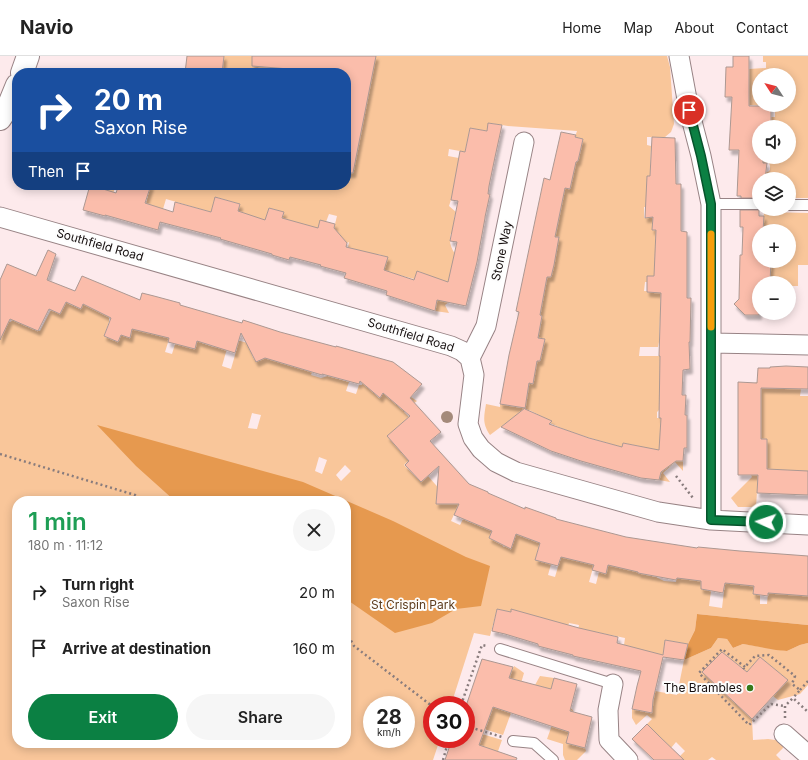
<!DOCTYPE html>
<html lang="en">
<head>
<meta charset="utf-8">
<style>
	:root { --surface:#fff; --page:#f6f6f6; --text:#222; --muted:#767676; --line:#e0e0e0; --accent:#0b8043 }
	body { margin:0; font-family:Inter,sans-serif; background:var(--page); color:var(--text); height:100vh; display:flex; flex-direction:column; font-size:15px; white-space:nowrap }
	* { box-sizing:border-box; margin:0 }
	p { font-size:13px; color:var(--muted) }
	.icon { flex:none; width:22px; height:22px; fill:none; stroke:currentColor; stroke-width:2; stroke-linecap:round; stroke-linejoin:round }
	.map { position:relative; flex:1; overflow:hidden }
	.side { position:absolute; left:12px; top:440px; width:339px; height:252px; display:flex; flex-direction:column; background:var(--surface); border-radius:16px; box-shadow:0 2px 10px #0003 }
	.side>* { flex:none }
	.banner { position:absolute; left:12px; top:12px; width:339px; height:122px; border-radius:16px; box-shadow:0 2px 10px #0003; background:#1a4fa0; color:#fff; overflow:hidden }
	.needle { width:26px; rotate:306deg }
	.buttons { position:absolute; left:752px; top:12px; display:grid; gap:8px }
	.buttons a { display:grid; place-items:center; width:44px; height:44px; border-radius:50%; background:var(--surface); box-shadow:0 2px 10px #0003; font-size:20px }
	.speed { position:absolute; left:363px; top:640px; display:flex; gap:8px; font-size:20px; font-weight:700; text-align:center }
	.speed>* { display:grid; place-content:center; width:52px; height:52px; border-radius:50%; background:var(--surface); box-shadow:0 2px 10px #0003; line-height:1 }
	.speed small { font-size:10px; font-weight:400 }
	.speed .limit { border:6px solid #d22; background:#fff; color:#111 }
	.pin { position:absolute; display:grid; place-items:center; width:34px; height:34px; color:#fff; margin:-17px; border:2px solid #fff; border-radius:50%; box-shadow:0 1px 4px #0007 }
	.me { position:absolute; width:44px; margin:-22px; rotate:273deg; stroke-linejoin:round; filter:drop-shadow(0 0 3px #0008) }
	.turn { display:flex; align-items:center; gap:14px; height:84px; padding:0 16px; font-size:18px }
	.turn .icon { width:52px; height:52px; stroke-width:2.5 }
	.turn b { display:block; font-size:28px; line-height:34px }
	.then { display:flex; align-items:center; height:38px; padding:0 16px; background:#0003; gap:8px; font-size:15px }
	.round { display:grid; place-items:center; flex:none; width:42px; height:42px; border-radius:21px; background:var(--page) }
	.summary { display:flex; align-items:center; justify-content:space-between; height:68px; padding:0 16px }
	h1 { font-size:24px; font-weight:600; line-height:30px; color:#1e9e55 }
	.action { display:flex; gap:8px; margin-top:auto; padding:8px 16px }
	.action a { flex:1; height:46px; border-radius:24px; background:var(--accent); color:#fff; font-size:16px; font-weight:600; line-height:46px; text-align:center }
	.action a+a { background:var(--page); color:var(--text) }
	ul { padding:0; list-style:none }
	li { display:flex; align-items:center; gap:12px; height:56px; padding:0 16px }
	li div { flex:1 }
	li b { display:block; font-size:15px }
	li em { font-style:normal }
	header { display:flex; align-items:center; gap:24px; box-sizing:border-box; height:56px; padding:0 20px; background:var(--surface); border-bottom:1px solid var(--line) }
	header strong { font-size:19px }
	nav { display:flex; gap:22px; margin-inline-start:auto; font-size:14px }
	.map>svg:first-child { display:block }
	.green { fill:#f9c69a; fill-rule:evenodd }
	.forest { fill:#e6994f }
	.building { fill:#fbbdab; stroke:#ac9892; filter:url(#shadow) }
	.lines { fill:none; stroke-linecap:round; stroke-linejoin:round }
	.lane-casing { stroke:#988385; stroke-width:12 }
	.street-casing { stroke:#988385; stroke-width:21 }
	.secondary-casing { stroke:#988385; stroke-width:24 }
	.path { stroke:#897c7d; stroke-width:2.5; stroke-dasharray:2 3; stroke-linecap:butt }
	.lane { stroke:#fff; stroke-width:10 }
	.street { stroke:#fff; stroke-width:19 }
	.secondary { stroke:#fff; stroke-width:22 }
	.tree { fill:#a48a7a }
	.route-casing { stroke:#07532c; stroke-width:10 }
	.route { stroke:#0b8043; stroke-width:7 }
	.slow { stroke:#f59e0b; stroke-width:7 }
	.poi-dot { fill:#377a1a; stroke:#fdfdfd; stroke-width:1.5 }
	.labels { text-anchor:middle; stroke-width:4; stroke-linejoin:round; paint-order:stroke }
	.street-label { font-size:12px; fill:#150e0e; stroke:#fdfdfd }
	.park-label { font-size:12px; fill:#5c3b1d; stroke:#fdfdfd }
	.poi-label { font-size:12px; fill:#150e0e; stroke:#fdfdfd; text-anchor:end }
</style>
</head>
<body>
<header>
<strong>Navio</strong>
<nav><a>Home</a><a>Map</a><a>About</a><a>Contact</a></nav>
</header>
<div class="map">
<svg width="808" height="704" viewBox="0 0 808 704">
	<defs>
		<filter id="shadow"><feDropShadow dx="2.5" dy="4.5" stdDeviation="1" flood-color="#0004"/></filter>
	</defs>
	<rect width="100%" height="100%" fill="#fdeaec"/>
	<path class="green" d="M 224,0 L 265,0 L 264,11 L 277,12 L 283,0 L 281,17 L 222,17 Z
		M 375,0 L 667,0 L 670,11 L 674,68 L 671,76 L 665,81 L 647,81 L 647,89 L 651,90 L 650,120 L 647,120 L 647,128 L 655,151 L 644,151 L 644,162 L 653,161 L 652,174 L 662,175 L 664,217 L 647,226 L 645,226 L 644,235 L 661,236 L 659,286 L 658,291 L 640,291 L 639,300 L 660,300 L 660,353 L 657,356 L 657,362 L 664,362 L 672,405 L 683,405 L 683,415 L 675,406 L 663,417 L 670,426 L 659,424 L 662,410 L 639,390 L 623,387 L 622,391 C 597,384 573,378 550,367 L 551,365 L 529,354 L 522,369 L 514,361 L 490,379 C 482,367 484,361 486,348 L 500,351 L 500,348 L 522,352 L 524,341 L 527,341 L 529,327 L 533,328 L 537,305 L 540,305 L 545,284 L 538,282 L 542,260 L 540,259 L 547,221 L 551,221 L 556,194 L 555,181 L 565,132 L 570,133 L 576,106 L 578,105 L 583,83 L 575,81 L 577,75 L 508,70 L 489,67 L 487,75 L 470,72 L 465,96 L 449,93 L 448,100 L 464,103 L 449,150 L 456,156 L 454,162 L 461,163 L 458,178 L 451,177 C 449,186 450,190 455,198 L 447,235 L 449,246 L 445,249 L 449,257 L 435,255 L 438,240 L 422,225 L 425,218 L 418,215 L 414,223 L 392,217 L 379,232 L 387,201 L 378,198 L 377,200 L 348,192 L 349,186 L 347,187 L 340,184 L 334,172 L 337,160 L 329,158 L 326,166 L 316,183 L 280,173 L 284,156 L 269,152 L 263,171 L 238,155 L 240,148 L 216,141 L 211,156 L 166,143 L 163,153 L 146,148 L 150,131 L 143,129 L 346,129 L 346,90 Z
		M 763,0 L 808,0 L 808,142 L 789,142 L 789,123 L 765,123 L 766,118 L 762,118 L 763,115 L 768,116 L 770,114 L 770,110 L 769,107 L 763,107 L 763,101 L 789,101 L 789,71 L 771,71 L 771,61 L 775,61 L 775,50 L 746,49 L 749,13 L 766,12 L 766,6 L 763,6 ZM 759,19 L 789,19 L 789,49 L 759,49 Z
		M 90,129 L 135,129 L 134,133 L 125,130 L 124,133 L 115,131 L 112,142 Z
		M 764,156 L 808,157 L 808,209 L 798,209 L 798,230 L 790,230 L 789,233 L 789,227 L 762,227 L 763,212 L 771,213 L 771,205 L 789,205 L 789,175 L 763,174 Z
		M 67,245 L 69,248 L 80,253 L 83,248 L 109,261 L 109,266 L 104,280 L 118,286 L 121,279 L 130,282 L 132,273 L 150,277 L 153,267 L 170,280 L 165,296 L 172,298 L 177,282 L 191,279 L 189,292 L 195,293 L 198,281 L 202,287 L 214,291 L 228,289 L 222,310 L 231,313 L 237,292 L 237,284 L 254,289 L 252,299 L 254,303 L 259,305 L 263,302 L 284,278 L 289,278 L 281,307 L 312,316 L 311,319 L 321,322 L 328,320 L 349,326 L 346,335 L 356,338 L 359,329 L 362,329 L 364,323 L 376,327 L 371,334 L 379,342 L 388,332 L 398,339 L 394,346 L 401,353 L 411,341 L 417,345 L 404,356 L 409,361 L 388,380 L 422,392 L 404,409 L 421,426 L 428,420 L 442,436 L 436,441 L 436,445 L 438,448 L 443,448 L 454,438 L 460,446 L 451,465 L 460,469 L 463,463 L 472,467 L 475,459 L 495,468 L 489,482 L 503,489 L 503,491 L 505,490 L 511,492 L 516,478 L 540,487 L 535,504 L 551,508 L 548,519 L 555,521 L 562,497 L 595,505 L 589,526 L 596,528 L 599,516 L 606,517 L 610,500 L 640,507 L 638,517 L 656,521 L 664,525 L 676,526 L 678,515 L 693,524 L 701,525 L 701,533 L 711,535 L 709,550 L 722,552 L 725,527 L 754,528 L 753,538 L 760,539 L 760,548 L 767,548 L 768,537 L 808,534 L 808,569 L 697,558 L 695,574 L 688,588 L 665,584 L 663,601 L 624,589 L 625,582 L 596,576 L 577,580 L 579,569 L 569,567 L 565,580 L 511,554 L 511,556 L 497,553 L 490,580 L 474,577 L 451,649 L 432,649 L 432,683 L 440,683 L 433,704 L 0,704 L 0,261 L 11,266 L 13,261 L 31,272 L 40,275 L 51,254 L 60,258 ZM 252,357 L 261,359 L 257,373 L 248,372 ZM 319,401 L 327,404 L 322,418 L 315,415 ZM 345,409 L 351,415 L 341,425 L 336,419 ZM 17,445 L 346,445 L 346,687 L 17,687 ZM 372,649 L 406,649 L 406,683 L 372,683 Z
		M 757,326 L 762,332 L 801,333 L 800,340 L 808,340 L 808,415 L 758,420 L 756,451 L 738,451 L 731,442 L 752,421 L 751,419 L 754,417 L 761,383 L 761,356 L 754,337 L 754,327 Z
		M 718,582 L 727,583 L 733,592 L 743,588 L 787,595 L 800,589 L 808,587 L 808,629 L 800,638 L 778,644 L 773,640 L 788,624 L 760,601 L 747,616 L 722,596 L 703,616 L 752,663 L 753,684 L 768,683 L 782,685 L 783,692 L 776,699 L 781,704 L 716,704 L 712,701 L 708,704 L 679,704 L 678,702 L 685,695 L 676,686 L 671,692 L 647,668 L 652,663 L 647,659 L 636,669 L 632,662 L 632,653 L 651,657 L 655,635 L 677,639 L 684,604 L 711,592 Z
		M 514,610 L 520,614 L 524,617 L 517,641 L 531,645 L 535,629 L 540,620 L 554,622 L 548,646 L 571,652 L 574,656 L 567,687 L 585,692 L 586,695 L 577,704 L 565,704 L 563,699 L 563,688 L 547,683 L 552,669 L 511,657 L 503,679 L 484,673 L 491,656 L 503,619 L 509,621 Z
		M 482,678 L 502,684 L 497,698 L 474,704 Z"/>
	<path class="forest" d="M 97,369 L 303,426 L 393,465 L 466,501 L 490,510 L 481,550 L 456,553 L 432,567 L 395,577 L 346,543 L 346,445 L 175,445 L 136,410 Z
		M 697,558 L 808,569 L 808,587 L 800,589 L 787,595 L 776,594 L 743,588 L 733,592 L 727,583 L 718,582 L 711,592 L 684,604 L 688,588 L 695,574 Z"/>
	<path class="building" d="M 187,0 L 224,0 L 222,17 L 185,17 Z
		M 252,0 L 376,0 L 353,117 L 346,117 L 346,17 L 289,17 L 289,13 L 252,10 Z
		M 733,0 L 749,0 L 749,50 L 771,50 L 771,71 L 759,71 L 759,101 L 763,101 L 763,107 L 767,107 L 765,123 L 759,123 L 759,142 L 741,142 L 741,140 L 737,140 L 739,94 L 729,94 L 732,41 L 725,41 L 726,11 L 733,11 Z
		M 488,67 L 502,69 L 495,101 L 489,130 L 488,138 L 490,138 L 485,161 L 485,162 L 477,206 L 466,250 L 437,244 L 435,255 L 386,239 L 387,235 L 344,222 L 346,217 L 320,210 L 321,209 L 290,201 L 289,204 L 272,199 L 272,198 L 220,183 L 221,182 L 160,166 L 158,174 L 105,159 L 105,160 L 83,154 L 90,129 L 116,137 L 118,131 L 124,133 L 125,130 L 134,133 L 135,129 L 151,129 L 145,147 L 173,156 L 175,146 L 211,156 L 215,141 L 240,148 L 238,155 L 265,164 L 269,152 L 284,156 L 282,162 L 318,172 L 320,164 L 335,168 L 334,172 L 347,187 L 346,191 L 388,201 L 384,214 L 414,224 L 417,215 L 448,226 L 457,186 L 450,185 L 458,145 L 451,144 L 460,95 L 465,96 L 470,72 L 487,75 Z
		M 561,76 L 576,79 L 575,81 L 583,83 L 578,105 L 576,106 L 570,133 L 565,132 L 555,181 L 559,181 L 554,209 L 551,221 L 547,221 L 540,259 L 542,260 L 538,282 L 545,283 L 540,305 L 537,305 L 533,328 L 529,327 L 525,353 L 552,365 L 549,368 L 589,382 L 622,391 L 623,387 L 659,394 L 661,362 L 659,362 L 660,300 L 659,300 L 661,237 L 647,236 L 647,220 L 654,220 L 656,174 L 652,174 L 653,161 L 645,162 L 647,120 L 650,120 L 652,81 L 675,82 L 676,128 L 681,128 L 681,175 L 687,176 L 687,242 L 691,242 L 690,286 L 689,286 L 690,313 L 683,314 L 682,339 L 686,339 L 685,359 L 687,359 L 687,392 L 684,392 L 683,405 L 676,405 L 661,416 L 659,424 L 641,422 L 581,405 L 551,395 L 501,371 L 525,352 L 500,348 L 509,299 L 519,256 L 516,255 L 544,122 L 550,124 Z
		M 740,154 L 759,154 L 759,160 L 764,160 L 763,175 L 759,175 L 759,205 L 771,205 L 770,227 L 759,227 L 759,259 L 745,259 L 734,248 L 739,243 L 740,199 L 742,199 L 743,171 L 740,171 Z
		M 48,194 L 56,198 L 47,224 L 75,235 L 82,220 L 140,244 L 142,237 L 154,240 L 180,247 L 180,249 L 242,267 L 243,264 L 280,276 L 336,291 L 336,290 L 393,306 L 422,328 L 410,342 L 441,376 L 430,385 L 469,428 L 488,436 L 488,437 L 525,453 L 525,451 L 556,462 L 556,463 L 626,481 L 697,492 L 698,491 L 740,495 L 808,500 L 808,540 L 768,537 L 768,540 L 753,538 L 754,530 L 725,527 L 723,537 L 701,533 L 701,525 L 677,522 L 676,524 L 638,517 L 638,516 L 608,509 L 606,518 L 592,514 L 594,509 L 561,501 L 558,510 L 535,504 L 540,487 L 516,478 L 511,493 L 489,482 L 492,475 L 454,459 L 459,448 L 436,448 L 439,410 L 421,426 L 405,409 L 409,405 L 387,380 L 410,360 L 383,337 L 380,342 L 360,325 L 359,328 L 322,318 L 322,319 L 265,302 L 256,306 L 241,277 L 235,297 L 197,285 L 195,293 L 168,286 L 169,282 L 132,273 L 130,282 L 121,279 L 118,286 L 104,280 L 111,262 L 83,248 L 81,253 L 66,246 L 60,258 L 49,253 L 38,275 L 10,263 L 0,284 L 0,224 L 7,208 L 36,220 Z
		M 786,310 L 808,311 L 808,333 L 761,332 L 761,383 L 767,383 L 767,413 L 808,415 L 808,439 L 757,437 L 758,419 L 738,419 L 738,326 L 757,327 L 758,312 L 770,312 L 770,311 Z
		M 497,553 L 511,556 L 511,553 L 579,572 L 618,581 L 617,587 L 663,599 L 665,584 L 688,588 L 684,604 L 663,601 L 653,644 L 652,657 L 632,653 L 637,630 L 641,615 L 573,600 L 573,599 L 538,590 L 538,588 L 505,578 L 492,575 Z
		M 722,596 L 747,616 L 760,601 L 788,624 L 752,663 L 702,616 Z
		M 482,603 L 513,611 L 509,622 L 551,633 L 554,622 L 577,628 L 570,655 L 592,661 L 585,692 L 566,687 L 569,676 L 493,651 L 479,689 L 517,702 L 516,704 L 445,704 L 452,683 L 466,683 L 466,650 Z
		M 647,668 L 659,680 L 684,704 L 654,704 L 632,683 Z"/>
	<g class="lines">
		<defs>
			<path id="lane" d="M 711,148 L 759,148
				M 789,149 L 808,149
				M 500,593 L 613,628
				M 513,685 L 534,687 L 553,704"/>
			<path id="street" d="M 679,0 L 689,54 L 701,100 L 711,148 L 711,464
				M 0,161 L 451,290 L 462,295 L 470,302 L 474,319 L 468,368 L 473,382 L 481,393 L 496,406 L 516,416 L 658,456 L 711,464 L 808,469
				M 711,287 L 808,289
				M 470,302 L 486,270 L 524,86
				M 613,628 L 608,654 L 609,684 L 628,704
				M 784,678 L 808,699"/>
			<path id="secondary" d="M 22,17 L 28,0
				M 0,63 L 8,51 L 17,29"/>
		</defs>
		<use href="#lane" class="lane-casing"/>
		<use href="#street" class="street-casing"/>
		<use href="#secondary" class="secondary-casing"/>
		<path class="path" d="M 0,398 L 135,439 L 142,445
			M 676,420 L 693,442
			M 346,576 L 354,590 L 432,650
			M 745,611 L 722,593 L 699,617 L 749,669 L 771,648 L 785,650
			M 743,613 L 755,600 L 769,599 L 795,620 L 792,628 L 800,634 L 793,642
			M 800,634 L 808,625
			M 461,649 L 482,589 L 487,590
			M 785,662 L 785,650 L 793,642 L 808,656
			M 466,670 L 502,681
			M 443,704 L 449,683"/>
		<use href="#lane" class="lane"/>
		<use href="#street" class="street"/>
		<use href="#secondary" class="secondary"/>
	</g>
	<circle class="tree" cx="447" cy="361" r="6"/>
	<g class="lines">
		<defs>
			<path id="route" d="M 689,54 L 701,100 L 711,148 L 711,464 L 766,466"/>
		</defs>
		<use href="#route" class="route-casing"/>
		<use href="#route" class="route"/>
		<path class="slow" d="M 711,178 L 711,271"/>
	</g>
	<circle class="poi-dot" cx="750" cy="632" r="4"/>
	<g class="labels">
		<g class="street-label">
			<text transform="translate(100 189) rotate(16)" y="4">Southfield Road</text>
			<text transform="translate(502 195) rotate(-78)" y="4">Stone Way</text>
			<text transform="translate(411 279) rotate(17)" y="4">Southfield Road</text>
		</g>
		<g class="park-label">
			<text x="413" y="553">St Crispin Park</text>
		</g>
		<g class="poi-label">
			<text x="742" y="636">The Brambles</text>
		</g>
	</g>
</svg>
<div class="buttons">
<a><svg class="needle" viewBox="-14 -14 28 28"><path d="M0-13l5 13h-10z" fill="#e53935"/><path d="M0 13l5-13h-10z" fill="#767676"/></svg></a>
<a><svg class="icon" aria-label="sound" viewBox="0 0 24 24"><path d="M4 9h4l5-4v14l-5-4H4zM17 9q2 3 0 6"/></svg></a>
<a><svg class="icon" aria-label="layers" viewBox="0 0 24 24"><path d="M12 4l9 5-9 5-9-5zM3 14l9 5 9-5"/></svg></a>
<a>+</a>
<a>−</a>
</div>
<div class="speed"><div>28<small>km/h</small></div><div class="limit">30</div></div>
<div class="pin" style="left:689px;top:54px;background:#d93025"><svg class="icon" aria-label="arrive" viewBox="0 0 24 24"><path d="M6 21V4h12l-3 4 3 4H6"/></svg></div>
<svg class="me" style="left:766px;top:466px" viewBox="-20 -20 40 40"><circle r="17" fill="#0b8043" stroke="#fff" stroke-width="3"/><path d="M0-11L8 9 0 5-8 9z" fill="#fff"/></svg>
<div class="banner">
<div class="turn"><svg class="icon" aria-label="right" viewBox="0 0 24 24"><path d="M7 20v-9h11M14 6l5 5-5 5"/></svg><div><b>20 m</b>Saxon Rise</div></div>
<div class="then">Then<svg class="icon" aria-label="arrive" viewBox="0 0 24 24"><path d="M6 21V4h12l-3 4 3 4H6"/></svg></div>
</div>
<section class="side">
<div class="summary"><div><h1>1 min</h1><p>180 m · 11:12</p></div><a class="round"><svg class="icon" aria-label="close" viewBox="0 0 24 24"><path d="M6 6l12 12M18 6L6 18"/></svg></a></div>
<ul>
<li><svg class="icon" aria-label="right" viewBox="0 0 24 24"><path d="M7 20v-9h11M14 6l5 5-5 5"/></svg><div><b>Turn right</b><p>Saxon Rise</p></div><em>20 m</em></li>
<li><svg class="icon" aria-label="arrive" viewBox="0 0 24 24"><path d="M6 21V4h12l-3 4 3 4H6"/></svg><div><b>Arrive at destination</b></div><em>160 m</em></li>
</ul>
<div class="action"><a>Exit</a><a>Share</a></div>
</section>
</div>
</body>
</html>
